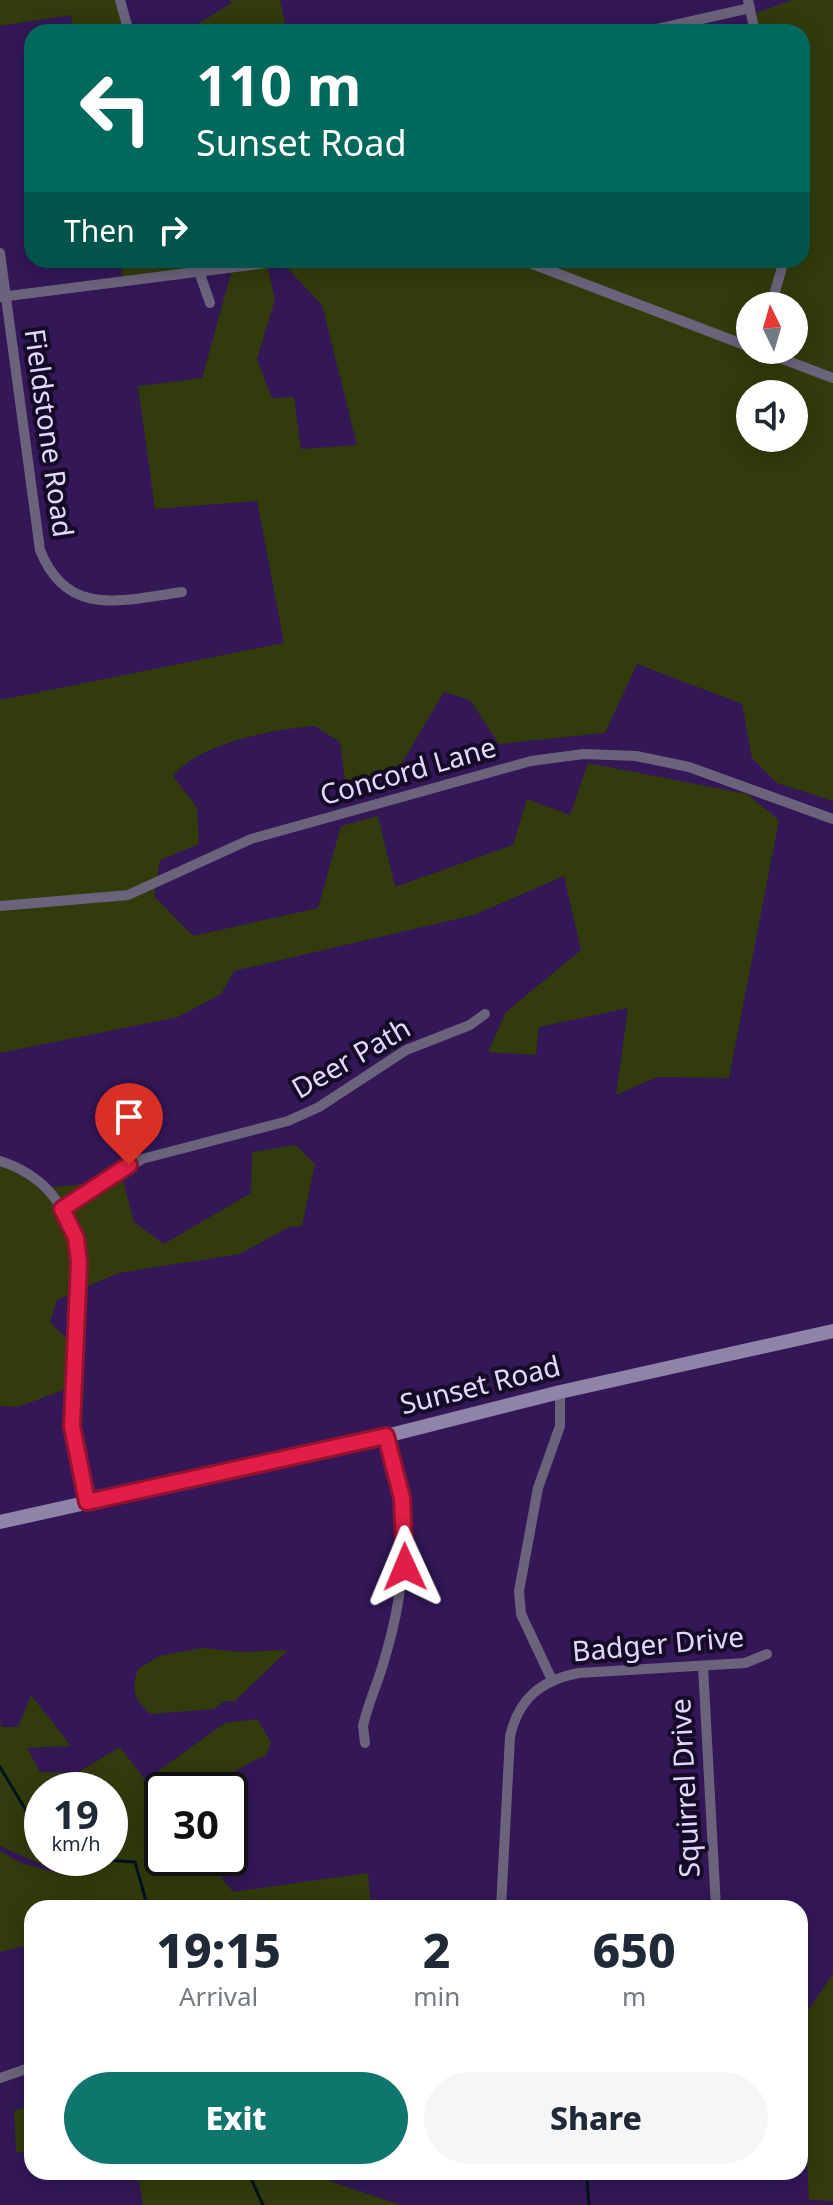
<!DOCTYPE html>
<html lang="en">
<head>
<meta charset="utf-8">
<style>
	:root { --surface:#fff; --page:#f6f6f7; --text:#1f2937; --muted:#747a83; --accent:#0f766e }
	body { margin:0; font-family:"Noto Sans",sans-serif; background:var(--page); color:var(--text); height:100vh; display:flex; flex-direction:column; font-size:30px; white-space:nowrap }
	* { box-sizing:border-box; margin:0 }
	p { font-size:26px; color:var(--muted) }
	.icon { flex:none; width:44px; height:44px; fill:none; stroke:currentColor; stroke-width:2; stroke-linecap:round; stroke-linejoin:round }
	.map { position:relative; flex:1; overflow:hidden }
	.sheet { position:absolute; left:24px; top:1900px; width:784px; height:280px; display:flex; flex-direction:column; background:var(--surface); border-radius:24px; box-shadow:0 4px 20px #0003 }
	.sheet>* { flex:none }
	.banner { position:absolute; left:24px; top:24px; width:786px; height:244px; border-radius:24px; box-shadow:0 4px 20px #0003; background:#00695c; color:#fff; overflow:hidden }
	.needle { width:52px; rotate:355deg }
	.fabs { position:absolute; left:736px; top:292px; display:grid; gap:16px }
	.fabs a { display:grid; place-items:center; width:72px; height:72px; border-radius:50%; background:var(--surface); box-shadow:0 4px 20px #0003; font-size:40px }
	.speed { position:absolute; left:24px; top:1772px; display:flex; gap:16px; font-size:40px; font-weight:700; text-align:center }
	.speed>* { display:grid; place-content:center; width:104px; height:104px; border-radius:50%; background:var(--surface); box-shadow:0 4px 20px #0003; line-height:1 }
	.speed small { font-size:20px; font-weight:400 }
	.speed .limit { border:4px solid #111; border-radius:12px; background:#fff; color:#111 }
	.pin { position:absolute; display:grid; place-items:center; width:68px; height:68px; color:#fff; margin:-82px -34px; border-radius:50% 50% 50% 0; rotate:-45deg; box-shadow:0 0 8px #0007 }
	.pin .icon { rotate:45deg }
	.me { position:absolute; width:88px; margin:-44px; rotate:359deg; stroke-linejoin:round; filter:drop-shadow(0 0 6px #0008) }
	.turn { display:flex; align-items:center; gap:28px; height:168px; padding:0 40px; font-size:36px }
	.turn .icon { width:104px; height:104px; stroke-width:2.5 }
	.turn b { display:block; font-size:56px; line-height:68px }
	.then { display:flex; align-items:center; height:76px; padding:0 40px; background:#0003; gap:16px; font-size:30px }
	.eta { display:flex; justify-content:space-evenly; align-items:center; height:136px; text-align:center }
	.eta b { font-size:48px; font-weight:800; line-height:56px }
	.button { display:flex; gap:16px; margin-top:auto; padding:16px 40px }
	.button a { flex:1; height:92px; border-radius:48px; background:var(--accent); color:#fff; font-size:32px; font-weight:800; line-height:92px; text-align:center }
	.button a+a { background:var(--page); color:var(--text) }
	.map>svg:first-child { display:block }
	.green { fill:#323b0c; fill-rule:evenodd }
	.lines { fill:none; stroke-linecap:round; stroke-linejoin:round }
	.stream { stroke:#03131e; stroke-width:3 }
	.street { stroke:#6b637b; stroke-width:10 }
	.secondary { stroke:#8f83a8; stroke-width:14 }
	.route-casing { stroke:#92132f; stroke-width:20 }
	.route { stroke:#e11d48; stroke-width:14 }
	.labels { text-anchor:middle; stroke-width:8; stroke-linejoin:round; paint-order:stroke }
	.street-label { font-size:28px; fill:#e4d7ff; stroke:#160b27 }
</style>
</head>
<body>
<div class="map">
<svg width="833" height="2205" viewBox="0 0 833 2205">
	<rect width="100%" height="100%" fill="#331757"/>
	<path class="green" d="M 0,0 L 122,0 L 131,32 L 73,32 L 71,15 L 0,26 Z
		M 229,0 L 280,0 L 287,32 L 190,29 L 232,3 Z
		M 792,0 L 833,0 L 833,801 L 777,783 L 752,758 L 742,704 L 637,664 L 605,733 L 499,744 L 470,700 L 444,692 L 396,773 L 345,782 L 340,742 L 315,726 C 273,729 200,743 173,776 L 197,807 L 199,844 L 160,860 L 154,896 L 193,936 L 318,908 L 341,826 L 378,816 L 395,887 L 513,845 L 527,799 L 570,815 L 588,763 L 747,794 L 779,820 L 729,1078 L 657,1077 L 616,1095 L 628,1008 L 539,1027 L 536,1055 L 488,1052 L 506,1012 L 581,950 L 564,876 L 474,915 L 234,971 L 221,994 L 178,1017 L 0,1053 L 0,700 L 284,643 L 257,501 L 155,509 L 138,386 L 202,378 L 232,270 L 267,265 L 275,299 L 257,359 L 272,398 L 294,397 L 301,449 L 357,445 L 322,305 L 283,264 L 318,260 L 802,260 L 802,32 L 754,32 L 751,15 ZM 750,306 L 794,306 L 794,350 L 750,350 ZM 750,394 L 794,394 L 794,438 L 750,438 Z
		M 120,260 L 201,260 L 205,273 L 123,283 Z
		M 296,1145 L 315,1164 L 302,1226 L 289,1227 L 240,1254 L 118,1273 L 57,1300 L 50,1322 L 71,1343 L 69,1388 L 18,1407 L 0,1406 L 0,1163 L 45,1188 L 123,1180 L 134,1222 L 164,1244 L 251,1193 L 252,1152 Z
		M 202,1648 L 241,1652 L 288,1650 L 235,1701 L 224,1701 L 214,1709 L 151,1714 C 133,1698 131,1691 138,1669 L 160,1656 Z
		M 31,1695 L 71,1746 L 27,1748 L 40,1772 L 77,1773 L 120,1747 L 162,1802 L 162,1858 L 206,1858 L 233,1892 L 368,1873 L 371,1908 L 32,1908 L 32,1944 L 0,1952 L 0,1851 L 21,1863 L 65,1875 L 0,1846 L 0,1719 L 1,1727 L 18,1727 ZM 42,1790 L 110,1790 L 110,1858 L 42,1858 Z
		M 257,1719 L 271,1742 L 266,1756 C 246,1761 233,1778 212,1781 C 199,1783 193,1781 181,1788 L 165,1784 L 158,1771 L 225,1723 Z
		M 833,1974 L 833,2201 L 809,2200 L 800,2022 Z
		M 32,2105 L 32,2150 L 16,2153 L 14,2111 Z
		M 137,2172 L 302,2172 L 401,2205 L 143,2205 Z"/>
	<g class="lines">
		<path class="stream" d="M 0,1767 L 42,1837
			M 75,1858 L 135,1862 L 148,1908
			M 248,2172 L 263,2205
			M 587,2177 L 589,2205"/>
		<path class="street" d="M 120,0 L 129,32
			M 748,0 L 755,32
			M 644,32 L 750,8
			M 0,253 L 40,550 C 67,619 123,600 182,592
			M 195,260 L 210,303
			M 522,260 L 750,347
			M 0,297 L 290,260
			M 771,306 L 784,260
			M 759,350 L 833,378
			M 0,906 L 128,895 L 251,839 L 531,761 L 584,754 L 636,756 L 689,767 L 833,819
			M 0,1161 C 115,1198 72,1335 72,1424 C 72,1450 81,1477 87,1502
			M 62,1209 L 142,1159 L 288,1121 L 319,1107 L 406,1050 L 470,1025 L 485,1014
			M 703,1666 L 716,1908
			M 552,1680 L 521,1614 L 519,1591 L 538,1488 L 560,1426 L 560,1392
			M 365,1743 L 363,1726 C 368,1703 378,1683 384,1661 C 409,1578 409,1520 386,1436
			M 501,1908 L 510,1737 C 518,1699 541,1680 579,1673 L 745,1663 L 767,1654
			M 0,2078 L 32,2067"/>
		<path class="secondary" d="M 0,1522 L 386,1436 L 560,1392 L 833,1331"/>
	</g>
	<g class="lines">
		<defs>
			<path id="route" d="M 129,1165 L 62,1209 L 76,1238 L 79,1262 L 72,1426 L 87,1502 L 386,1436 L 402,1498 L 405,1567"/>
		</defs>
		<use href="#route" class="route-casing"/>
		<use href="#route" class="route"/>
	</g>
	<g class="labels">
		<g class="street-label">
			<text transform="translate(49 433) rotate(82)" y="10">Fieldstone Road</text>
			<text transform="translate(408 771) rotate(-16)" y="10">Concord Lane</text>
			<text transform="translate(351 1058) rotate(-30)" y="10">Deer Path</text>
			<text transform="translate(480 1385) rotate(-14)" y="10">Sunset Road</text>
			<text transform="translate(658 1644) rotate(-5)" y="10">Badger Drive</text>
			<text transform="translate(685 1788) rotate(-93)" y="10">Squirrel Drive</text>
		</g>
	</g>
</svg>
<div class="fabs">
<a><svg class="needle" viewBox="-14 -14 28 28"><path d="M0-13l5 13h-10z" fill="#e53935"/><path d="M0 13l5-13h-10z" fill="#747a83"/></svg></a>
<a><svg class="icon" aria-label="sound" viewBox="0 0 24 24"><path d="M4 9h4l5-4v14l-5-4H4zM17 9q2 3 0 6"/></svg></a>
</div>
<div class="speed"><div>19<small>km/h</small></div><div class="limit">30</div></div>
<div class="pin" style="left:129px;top:1165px;background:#d93025"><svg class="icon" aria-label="arrive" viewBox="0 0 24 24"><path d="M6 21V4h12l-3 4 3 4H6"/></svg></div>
<svg class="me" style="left:405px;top:1567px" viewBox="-20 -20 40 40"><path d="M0-17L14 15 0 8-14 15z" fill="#e11d48" stroke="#fff" stroke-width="4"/></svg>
<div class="banner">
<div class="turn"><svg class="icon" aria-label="left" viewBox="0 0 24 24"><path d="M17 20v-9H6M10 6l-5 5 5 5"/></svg><div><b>110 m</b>Sunset Road</div></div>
<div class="then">Then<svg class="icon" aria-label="right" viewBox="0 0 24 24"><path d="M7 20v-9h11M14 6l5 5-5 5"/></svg></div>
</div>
<section class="sheet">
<div class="eta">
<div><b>19:15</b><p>Arrival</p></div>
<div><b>2</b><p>min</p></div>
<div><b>650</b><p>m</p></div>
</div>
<div class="button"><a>Exit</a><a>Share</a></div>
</section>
</div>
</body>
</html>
